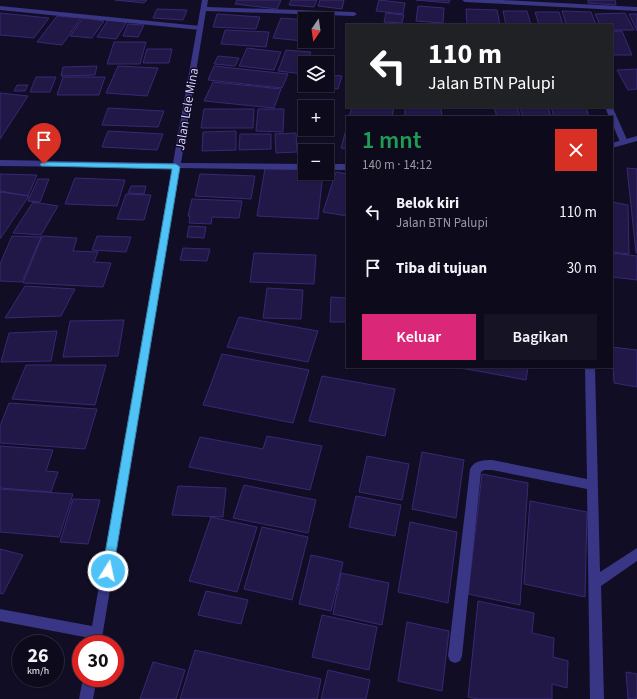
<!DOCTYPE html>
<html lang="id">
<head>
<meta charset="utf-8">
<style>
	:root { --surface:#0d0a1c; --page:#161325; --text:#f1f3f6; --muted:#9a9aa3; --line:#2d2b3b; --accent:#db2777 }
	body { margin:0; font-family:"Source Sans 3",sans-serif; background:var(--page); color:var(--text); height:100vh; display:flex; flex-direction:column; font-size:15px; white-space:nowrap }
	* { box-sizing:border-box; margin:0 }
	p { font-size:13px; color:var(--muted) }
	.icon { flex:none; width:22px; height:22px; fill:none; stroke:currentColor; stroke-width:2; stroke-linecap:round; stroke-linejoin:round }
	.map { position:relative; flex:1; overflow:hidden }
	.details { position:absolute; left:346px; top:116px; width:267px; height:252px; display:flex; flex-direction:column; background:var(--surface); border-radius:0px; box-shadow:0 1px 3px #0004,0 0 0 1px var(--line) }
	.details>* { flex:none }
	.guide { position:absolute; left:346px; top:24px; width:267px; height:84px; border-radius:0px; box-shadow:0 1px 3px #0004,0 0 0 1px var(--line); background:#202124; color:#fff; overflow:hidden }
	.needle { width:26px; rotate:193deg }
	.controls { position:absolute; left:298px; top:12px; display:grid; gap:8px }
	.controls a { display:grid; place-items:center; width:36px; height:36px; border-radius:0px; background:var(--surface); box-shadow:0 1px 3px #0004,0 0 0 1px var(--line); font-size:20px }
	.speed { position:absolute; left:12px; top:635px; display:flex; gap:8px; font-size:20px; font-weight:700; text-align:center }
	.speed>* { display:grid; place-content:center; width:52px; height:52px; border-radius:50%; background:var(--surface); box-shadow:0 1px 3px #0004,0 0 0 1px var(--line); line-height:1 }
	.speed small { font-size:10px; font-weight:400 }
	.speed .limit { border:6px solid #d22; background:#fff; color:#111 }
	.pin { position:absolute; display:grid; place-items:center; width:34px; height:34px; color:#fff; margin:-41px -17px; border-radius:50% 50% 50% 0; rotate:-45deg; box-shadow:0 0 4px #0007 }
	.pin .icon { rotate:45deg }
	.me { position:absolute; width:44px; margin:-22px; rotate:10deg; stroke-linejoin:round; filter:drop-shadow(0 0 3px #0008) }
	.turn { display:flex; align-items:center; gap:14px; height:84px; padding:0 16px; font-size:18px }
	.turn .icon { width:52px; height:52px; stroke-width:2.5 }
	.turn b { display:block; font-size:28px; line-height:34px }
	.round { display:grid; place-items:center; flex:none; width:42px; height:42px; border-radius:0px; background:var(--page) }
	.headline { display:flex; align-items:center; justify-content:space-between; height:68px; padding:0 16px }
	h1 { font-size:24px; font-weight:600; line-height:30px; color:#1e9e55 }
	.button { display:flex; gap:8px; margin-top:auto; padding:8px 16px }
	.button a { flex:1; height:46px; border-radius:0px; background:var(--accent); color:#fff; font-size:16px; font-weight:600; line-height:46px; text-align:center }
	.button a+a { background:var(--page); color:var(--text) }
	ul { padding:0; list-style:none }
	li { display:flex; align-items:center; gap:12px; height:56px; padding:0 16px }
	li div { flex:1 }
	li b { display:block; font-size:15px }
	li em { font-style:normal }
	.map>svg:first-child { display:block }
	.building { fill:#221847; stroke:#382974 }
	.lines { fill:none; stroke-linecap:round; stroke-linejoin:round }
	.lane { fill:#393686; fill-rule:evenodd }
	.street { fill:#393686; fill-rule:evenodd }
	.route { fill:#4fc3f7; stroke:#337fa1 }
	.labels { text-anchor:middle; stroke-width:3; stroke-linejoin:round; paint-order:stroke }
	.street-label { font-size:13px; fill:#d7d1ff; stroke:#110d25 }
</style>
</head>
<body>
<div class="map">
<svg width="637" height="699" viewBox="0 0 637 699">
	<rect width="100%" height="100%" fill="#110d25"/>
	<path class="building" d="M 115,0 L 147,0 L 144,3 Z
		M 237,0 L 281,0 L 277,9 L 235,4 Z
		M 291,0 L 317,0 L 314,7 L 289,5 Z
		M 320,0 L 344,0 L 342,9 L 318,6 Z
		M 379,0 L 405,3 L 403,14 L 376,11 Z
		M 416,0 L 450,0 L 449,3 Z
		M 588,0 L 615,0 L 616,5 L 588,3 Z
		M 418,6 L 444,8 L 443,23 L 416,21 Z
		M 157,9 L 187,10 L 183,20 L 153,18 Z
		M 466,9 L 497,10 L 500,25 L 467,25 Z
		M 503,11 L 527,11 L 531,25 L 506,25 Z
		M 562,11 L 591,12 L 596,25 L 566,24 Z
		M 535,12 L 559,12 L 563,25 L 539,25 Z
		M 0,13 L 49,18 L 34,38 L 0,35 Z
		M 386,13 L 404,15 L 402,23 L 384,22 Z
		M 625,13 L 634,30 L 612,30 L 612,25 L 600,25 L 595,14 Z
		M 217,14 L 260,17 L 256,29 L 213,27 Z
		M 629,14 L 637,14 L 637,31 Z
		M 57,16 L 81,18 L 62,45 L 37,42 Z
		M 83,18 L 104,21 L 92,38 L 70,36 Z
		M 281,18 L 305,20 L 305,35 L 303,41 L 273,38 Z
		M 108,20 L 127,22 L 116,39 L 97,37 Z
		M 128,24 L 144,25 L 138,37 L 123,36 Z
		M 225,30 L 269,32 L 266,47 L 221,44 Z
		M 612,31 L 622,31 L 632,55 L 612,55 Z
		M 114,42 L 146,42 L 140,64 L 107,64 Z
		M 247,48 L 281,52 L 274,70 L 239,66 Z
		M 147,49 L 172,49 L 169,63 L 143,63 Z
		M 286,50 L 311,52 L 307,63 L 305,63 L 304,74 L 278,71 Z
		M 218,56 L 239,58 L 235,66 L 214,64 Z
		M 97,66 L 95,75 L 61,76 L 63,67 Z
		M 118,66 L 158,68 L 147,96 L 106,93 Z
		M 214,66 L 288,74 L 282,88 L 208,80 Z
		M 637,69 L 637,89 L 628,90 L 617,70 Z
		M 305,73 L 305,85 L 327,85 L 327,75 L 342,76 L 338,89 L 301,85 Z
		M 36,77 L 56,77 L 50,92 L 30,92 Z
		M 63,77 L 105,77 L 99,95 L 57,95 Z
		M 213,82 L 281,89 L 274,108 L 204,101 Z
		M 17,85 L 28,85 L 25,91 L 14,91 Z
		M 0,93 L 28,96 L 0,139 Z
		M 352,107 L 394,107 L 392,117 L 349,117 Z
		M 405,107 L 441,107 L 442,117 L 405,117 Z
		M 494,107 L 517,107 L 520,117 L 497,117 Z
		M 520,107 L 548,107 L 551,117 L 523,117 Z
		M 551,107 L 586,107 L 589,117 L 554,117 Z
		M 108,108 L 164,111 L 158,127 L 102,125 Z
		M 204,109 L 254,109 L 253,128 L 201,128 Z
		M 258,109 L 284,109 L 283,132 L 256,131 Z
		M 347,126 L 347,149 L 341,148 Z
		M 108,131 L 163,134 L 157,150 L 102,147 Z
		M 236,131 L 236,150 L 202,151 L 203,132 Z
		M 296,133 L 297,152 L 276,153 L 275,134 Z
		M 240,134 L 271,134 L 271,149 L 239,150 Z
		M 265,168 L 305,169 L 305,173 L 323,173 L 318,219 L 257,216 Z
		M 627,168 L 637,169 L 637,253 L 636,253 Z
		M 336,172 L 347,174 L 347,216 L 323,212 Z
		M 0,174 L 37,175 L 28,196 L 0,191 Z
		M 200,174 L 255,176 L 251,199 L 195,196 Z
		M 75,178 L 125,180 L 117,206 L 65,204 Z
		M 38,179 L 49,179 L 40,202 L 28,201 Z
		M 131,186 L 146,186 L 144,194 L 128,193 Z
		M 0,192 L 29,196 L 0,239 Z
		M 126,194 L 151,195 L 144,220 L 117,219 Z
		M 192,199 L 242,201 L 239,218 L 212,217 L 211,224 L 189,223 L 190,216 L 188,216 Z
		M 33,202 L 58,206 L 41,235 L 13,233 Z
		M 612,202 L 628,205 L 629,254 L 612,252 Z
		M 189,226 L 206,227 L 204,238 L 187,237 Z
		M 12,236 L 41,237 L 22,282 L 0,281 L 0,264 Z
		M 42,236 L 77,238 L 73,251 L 98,252 L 94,262 L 111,263 L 103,287 L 23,283 Z
		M 97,236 L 131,237 L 126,252 L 92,250 Z
		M 183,248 L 210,249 L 207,261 L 180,260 Z
		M 254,253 L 316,255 L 314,284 L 250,282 Z
		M 612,253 L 637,256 L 637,280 L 612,277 Z
		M 25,286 L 75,289 L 61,316 L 5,318 Z
		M 267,288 L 303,290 L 301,319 L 263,318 Z
		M 331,297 L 347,298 L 347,322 L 330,322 Z
		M 239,317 L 318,331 L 308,362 L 227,347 Z
		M 124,320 L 118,356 L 63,357 L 70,321 Z
		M 57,331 L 51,361 L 1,362 L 9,333 Z
		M 612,347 L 637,350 L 637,387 L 614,383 Z
		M 222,354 L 309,370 L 293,423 L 203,405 Z
		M 26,365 L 106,365 L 95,405 L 12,399 Z
		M 453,367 L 528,367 L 526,380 L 478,371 Z
		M 322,376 L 395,389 L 385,436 L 309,421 Z
		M 9,403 L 97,409 L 85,449 L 0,443 L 0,426 Z
		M 267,436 L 322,446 L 310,490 L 189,467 L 200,437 L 263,449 Z
		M 0,446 L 53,450 L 46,471 L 58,472 L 51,492 L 0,488 Z
		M 422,452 L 464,460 L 456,518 L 412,509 Z
		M 367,456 L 409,464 L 402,500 L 359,492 Z
		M 482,474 L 528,483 L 520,605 L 468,594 Z
		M 244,485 L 316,500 L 308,533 L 233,518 Z
		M 178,486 L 226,488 L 223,517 L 172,515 Z
		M 0,489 L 73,494 L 59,537 L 0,532 Z
		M 356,496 L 401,505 L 395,536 L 349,527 Z
		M 73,499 L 100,500 L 88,544 L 60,542 Z
		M 530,501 L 587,512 L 585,597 L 524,584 Z
		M 211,517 L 257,527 L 237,592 L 189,581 Z
		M 410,522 L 457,532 L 448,603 L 398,592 Z
		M 262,527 L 308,537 L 292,600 L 244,589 Z
		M 0,549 L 23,555 L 3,594 L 0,593 Z
		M 311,555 L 343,562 L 331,611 L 299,604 Z
		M 341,573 L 389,583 L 382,625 L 333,614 Z
		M 206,591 L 248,600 L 241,624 L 198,615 Z
		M 478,601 L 534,613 L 532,633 L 554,638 L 553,657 L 568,661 L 567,688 L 552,684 L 552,699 L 478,699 L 468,697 Z
		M 322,615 L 377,627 L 369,670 L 312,657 Z
		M 407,622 L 449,631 L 442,691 L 398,681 Z
		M 195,650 L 321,679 L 317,699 L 180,699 Z
		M 153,662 L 185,670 L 176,699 L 140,699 Z
		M 328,670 L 370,680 L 366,699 L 321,699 Z
		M 626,672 L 637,674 L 637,699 L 628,699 Z"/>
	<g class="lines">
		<path class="lane" d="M 0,6 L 200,26 L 203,28 L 200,30 L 0,10 Z
			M 612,106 L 628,142 L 627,144 L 621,144 L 620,142 L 612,123 L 612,117 L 609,117 L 605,107 Z"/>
		<path class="street" d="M 202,0 L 208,0 L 207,7 L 354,12 L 357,14 L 354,16 L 206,11 L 181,163 L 305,164 L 305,170 L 180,168 L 101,644 L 89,644 L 90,638 L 0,621 L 0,609 L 92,626 L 172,168 L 0,166 L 0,160 L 173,163 Z
			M 462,0 L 502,0 L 637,7 L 637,11 L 465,2 Z
			M 637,136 L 637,141 L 612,148 L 612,143 Z
			M 327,164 L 347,164 L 347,170 L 327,170 Z
			M 585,367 L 595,367 L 600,572 L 637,548 L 637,561 L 601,586 L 604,699 L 590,699 L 587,489 L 492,470 L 484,470 L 481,472 L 462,656 L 460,661 L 455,663 L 450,661 L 448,656 L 470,469 C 475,460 483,460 492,460 L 587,479 Z
			M 83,678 L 97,678 L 93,699 L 79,699 Z"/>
	</g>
	<path class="route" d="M 44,162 L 176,164 L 180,167 L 113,571 L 112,575 L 108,576 L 104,575 L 102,571 L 172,169 L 41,166 L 40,164 Z"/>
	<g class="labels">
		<g class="street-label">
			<text transform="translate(186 109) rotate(-80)" y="5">Jalan Lele Mina</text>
		</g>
	</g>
</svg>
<div class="controls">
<a><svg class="needle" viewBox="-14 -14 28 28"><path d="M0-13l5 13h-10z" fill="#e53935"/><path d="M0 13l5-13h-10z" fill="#9a9aa3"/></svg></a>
<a><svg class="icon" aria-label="layers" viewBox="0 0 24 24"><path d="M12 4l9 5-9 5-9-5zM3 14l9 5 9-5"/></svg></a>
<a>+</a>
<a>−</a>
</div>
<div class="speed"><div>26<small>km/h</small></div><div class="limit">30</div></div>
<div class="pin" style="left:44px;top:164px;background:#d93025"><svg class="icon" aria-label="arrive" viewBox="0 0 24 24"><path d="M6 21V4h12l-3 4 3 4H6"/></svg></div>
<svg class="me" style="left:108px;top:571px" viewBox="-20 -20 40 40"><circle r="17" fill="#4fc3f7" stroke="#fff" stroke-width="3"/><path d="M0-11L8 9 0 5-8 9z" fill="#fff"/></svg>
<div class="guide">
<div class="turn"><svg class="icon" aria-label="left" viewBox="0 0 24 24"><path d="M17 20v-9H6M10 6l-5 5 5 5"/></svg><div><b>110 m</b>Jalan BTN Palupi</div></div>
</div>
<section class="details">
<div class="headline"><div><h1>1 mnt</h1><p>140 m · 14:12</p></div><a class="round" style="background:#d93025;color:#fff"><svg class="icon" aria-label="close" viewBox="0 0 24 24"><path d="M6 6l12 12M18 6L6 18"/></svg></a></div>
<ul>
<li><svg class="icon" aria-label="left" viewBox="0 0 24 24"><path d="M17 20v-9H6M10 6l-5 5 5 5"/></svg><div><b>Belok kiri</b><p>Jalan BTN Palupi</p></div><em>110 m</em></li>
<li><svg class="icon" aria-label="arrive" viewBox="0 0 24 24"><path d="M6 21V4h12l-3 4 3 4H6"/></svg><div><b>Tiba di tujuan</b></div><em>30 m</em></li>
</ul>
<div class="button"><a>Keluar</a><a>Bagikan</a></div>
</section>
</div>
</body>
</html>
